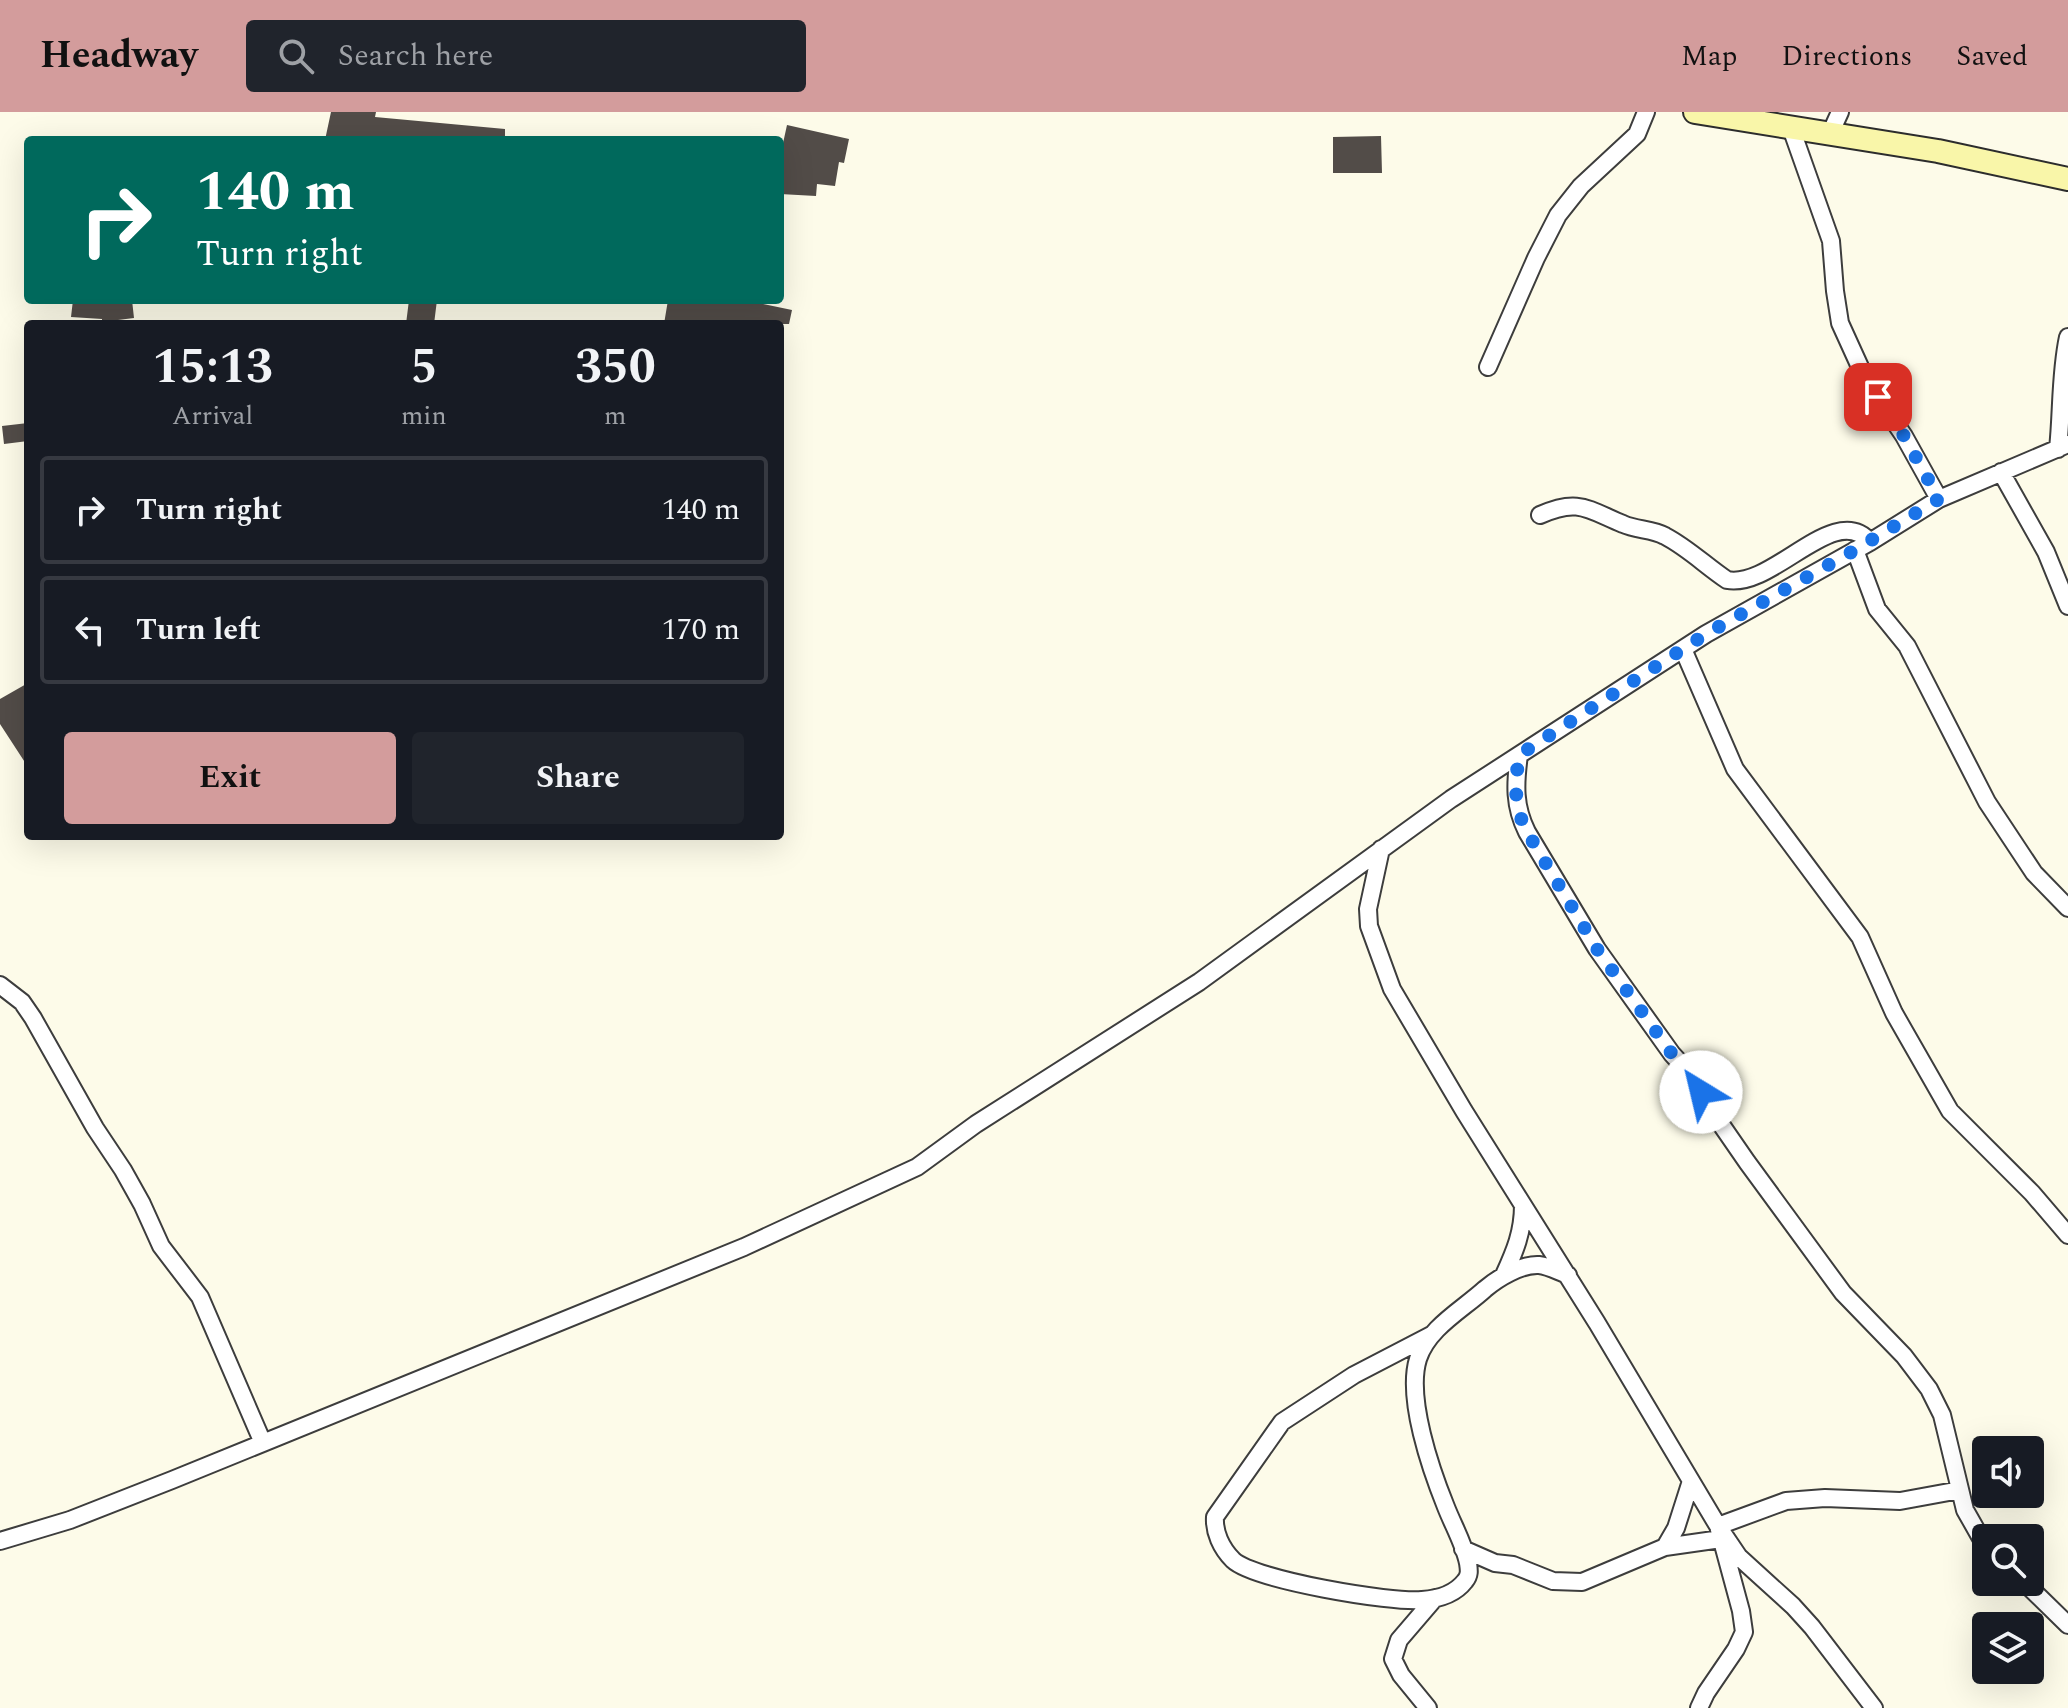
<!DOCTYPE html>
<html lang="en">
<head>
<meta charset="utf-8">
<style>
	:root { --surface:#171b24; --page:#20242c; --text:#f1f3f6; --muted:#9ea1a6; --line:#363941; --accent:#d39c9c }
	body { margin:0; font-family:Spectral,serif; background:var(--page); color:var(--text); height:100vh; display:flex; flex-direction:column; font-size:30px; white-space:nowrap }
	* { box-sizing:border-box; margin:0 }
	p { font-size:26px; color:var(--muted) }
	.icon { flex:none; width:44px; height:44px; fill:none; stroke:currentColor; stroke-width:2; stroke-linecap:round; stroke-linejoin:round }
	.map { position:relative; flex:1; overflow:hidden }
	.side { position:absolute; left:24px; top:208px; width:760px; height:520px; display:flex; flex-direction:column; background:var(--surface); border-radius:8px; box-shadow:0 8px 32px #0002 }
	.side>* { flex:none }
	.guide { position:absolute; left:24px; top:24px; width:760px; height:168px; border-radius:8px; box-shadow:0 8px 32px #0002; background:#00695c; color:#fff; overflow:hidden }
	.buttons { position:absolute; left:1972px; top:1324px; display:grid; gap:16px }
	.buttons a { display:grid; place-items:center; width:72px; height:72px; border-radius:8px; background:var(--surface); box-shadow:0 8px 32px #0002; font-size:40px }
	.pin { position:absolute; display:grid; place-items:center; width:68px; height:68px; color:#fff; margin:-34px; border-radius:16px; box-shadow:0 4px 12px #0006 }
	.me { position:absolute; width:88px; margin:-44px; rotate:324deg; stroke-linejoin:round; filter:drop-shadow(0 0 6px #0008) }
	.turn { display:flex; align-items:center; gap:28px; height:168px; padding:0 40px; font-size:36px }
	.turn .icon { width:104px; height:104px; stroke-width:2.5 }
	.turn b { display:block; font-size:56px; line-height:68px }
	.eta { display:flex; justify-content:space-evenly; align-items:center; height:136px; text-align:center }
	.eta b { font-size:48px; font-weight:700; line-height:56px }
	.action { display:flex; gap:16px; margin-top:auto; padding:16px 40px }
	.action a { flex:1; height:92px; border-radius:8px; background:var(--accent); color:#111; font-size:32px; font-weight:700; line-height:92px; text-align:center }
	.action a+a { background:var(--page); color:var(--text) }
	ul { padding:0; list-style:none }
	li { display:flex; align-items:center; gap:24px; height:108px; margin:0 16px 12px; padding:0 24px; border:4px solid var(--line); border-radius:8px }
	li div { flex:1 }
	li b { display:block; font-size:30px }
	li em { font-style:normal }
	header { display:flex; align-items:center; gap:48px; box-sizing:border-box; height:112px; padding:0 40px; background:var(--accent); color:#111 }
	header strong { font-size:38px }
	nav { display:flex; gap:44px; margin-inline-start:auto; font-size:28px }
	.search { width:560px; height:72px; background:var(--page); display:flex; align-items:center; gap:20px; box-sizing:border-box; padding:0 28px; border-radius:8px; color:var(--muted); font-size:30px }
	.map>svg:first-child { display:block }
	.building { fill:#524c48 }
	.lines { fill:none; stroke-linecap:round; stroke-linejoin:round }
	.street-casing { stroke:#3d3d3d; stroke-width:20 }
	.secondary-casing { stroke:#2c2c2c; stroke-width:26 }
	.street { stroke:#fff; stroke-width:16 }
	.secondary { stroke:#f9f6a9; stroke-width:22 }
	.route { stroke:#1a73e8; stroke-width:14; stroke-dasharray:0 25.2 }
</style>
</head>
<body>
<header>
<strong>Headway</strong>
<div class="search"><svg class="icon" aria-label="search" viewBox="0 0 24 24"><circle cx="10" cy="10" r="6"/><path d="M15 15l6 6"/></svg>Search here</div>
<nav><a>Map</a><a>Directions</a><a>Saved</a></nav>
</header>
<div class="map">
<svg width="2068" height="1596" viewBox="0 0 2068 1596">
	<rect width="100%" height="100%" fill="#fdfbe9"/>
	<path class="building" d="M 331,0 L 376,0 L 375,5 L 505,17 L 505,28 L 325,28 Z
		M 787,13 L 849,27 L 844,51 L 839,50 L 835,74 L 817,72 L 816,84 L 780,82 L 780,45 Z
		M 1381,24 L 1382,61 L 1333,61 L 1333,25 Z
		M 73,188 L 132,188 L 134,206 L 102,210 L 102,207 L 71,205 Z
		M 409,188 L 437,188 L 434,212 L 406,212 Z
		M 668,188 L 744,188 L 792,198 L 789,212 L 664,212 Z
		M 28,311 L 28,329 L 4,332 L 2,314 Z
		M 28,571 L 28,655 L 0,612 L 0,587 Z"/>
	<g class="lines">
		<defs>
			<path id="street" d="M 1791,16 L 1831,129 L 1835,179 L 1840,211 L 1865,266 L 1904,324 L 1939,387
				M 1830,22 L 1840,0
				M 1488,255 L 1536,146 L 1558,103 L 1581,74 L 1637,22 L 1646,0
				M 2058,337 C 2062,300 2060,262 2068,225
				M 2001,360 L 2046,440 L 2068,494
				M 1540,403 C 1578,386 1587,397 1623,412 C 1636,418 1653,417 1665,424 C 1688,436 1706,454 1727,468 C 1773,477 1835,388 1870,430
				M 1855,438 L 1877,497 L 1907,534 L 1987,690 L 2034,761 L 2068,796
				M 1683,537 L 1735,657 L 1860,825 L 1894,901 L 1950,999 L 2032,1081 L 2068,1123
				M 1519,643 C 1515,672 1514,694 1527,720 L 1597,837 L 1672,942 L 1693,965 L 1709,995 L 1747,1050 L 1843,1181 L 1904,1244 L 1929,1277 L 1942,1303 L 1965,1398 L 1986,1435
				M 1381,737 L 1368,797 L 1369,814 L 1392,877 L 1464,999 L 1597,1211 L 1718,1414 L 1741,1499 L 1744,1520 L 1736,1537 L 1706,1581 L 1699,1596
				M 0,873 L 22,890 L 33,906 L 95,1016 L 123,1058 L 142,1092 L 161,1134 L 200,1185 L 263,1331
				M 1504,1163 C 1515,1139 1523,1120 1523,1093
				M 1431,1223 L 1354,1263 L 1282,1310 L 1215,1405 C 1214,1420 1221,1436 1233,1448 C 1254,1468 1391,1491 1422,1488 C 1438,1487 1455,1482 1465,1469 C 1470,1463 1469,1458 1468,1451 C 1464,1432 1453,1413 1446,1395 C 1431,1358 1406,1286 1418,1247 C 1428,1216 1462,1198 1485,1177 C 1498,1166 1521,1152 1539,1153 C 1549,1154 1559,1160 1568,1163
				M 0,1429 L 70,1408 L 172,1368 L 744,1135 L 917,1055 L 976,1012 L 1199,870 L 1451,687 L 1706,522 L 1870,430 L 1939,387 L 2068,332
				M 1665,1435 L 1676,1416 L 1691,1369
				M 1463,1437 L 1495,1451 L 1513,1453 L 1553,1469 L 1582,1470 L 1665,1435 L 1721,1427
				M 2024,1470 L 2068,1513
				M 1428,1596 L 1401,1563 L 1393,1547 L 1399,1528 L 1435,1486
				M 1874,1596 L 1812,1515 L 1793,1494 L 1739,1445 L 1718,1414 L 1786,1389 L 1825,1386 L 1900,1389 L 1960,1378"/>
			<path id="secondary" d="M 1695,0 L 1938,39 L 2068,67"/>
		</defs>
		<use href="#street" class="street-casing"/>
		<use href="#secondary" class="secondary-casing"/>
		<use href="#street" class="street"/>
		<use href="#secondary" class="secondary"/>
	</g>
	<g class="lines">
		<path class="route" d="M 1701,980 L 1693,965 L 1672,942 L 1597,837 L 1527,720 C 1513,692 1515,674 1519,643 L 1706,522 L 1855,438 L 1939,387 L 1904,324 L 1878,285"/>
	</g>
</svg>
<div class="buttons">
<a><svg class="icon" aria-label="sound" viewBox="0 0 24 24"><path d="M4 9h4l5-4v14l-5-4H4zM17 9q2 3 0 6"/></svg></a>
<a><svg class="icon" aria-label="search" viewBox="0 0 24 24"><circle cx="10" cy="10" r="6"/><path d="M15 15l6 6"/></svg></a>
<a><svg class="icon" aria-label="layers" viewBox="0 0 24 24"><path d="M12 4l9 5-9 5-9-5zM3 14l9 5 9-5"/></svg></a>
</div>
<div class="pin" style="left:1878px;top:285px;background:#d93025"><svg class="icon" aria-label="arrive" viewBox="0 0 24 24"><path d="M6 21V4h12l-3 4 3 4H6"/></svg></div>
<svg class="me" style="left:1701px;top:980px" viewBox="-20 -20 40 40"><circle r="19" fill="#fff"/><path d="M0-13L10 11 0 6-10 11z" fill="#1a73e8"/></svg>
<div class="guide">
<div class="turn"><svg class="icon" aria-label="right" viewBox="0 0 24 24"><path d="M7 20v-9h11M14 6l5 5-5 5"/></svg><div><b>140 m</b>Turn right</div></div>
</div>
<section class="side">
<div class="eta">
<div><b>15:13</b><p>Arrival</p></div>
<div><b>5</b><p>min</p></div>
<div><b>350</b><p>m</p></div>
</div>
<ul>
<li><svg class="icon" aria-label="right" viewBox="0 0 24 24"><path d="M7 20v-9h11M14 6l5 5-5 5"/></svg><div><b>Turn right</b></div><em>140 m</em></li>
<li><svg class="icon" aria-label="left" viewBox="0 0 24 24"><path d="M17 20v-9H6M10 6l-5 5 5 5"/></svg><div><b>Turn left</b></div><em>170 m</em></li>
</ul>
<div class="action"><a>Exit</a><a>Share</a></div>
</section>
</div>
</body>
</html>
